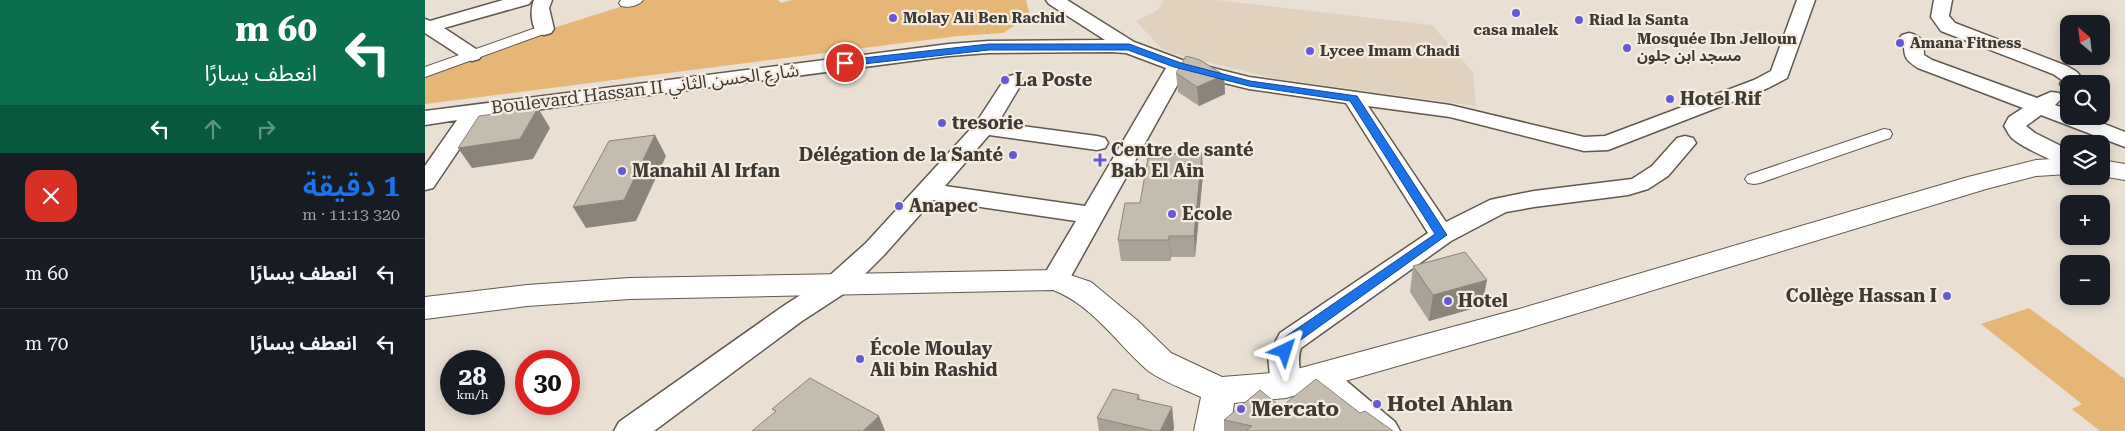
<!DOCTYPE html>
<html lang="ar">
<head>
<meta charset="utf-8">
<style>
	:root { --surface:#171b24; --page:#242831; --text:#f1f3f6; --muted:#9ea1a6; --line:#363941; --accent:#1a73e8 }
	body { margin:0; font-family:"Roboto Serif","Noto Sans Arabic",serif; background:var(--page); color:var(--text); direction:rtl; height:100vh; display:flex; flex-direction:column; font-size:19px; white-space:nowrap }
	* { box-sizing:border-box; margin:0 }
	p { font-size:16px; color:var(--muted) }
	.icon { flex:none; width:28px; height:28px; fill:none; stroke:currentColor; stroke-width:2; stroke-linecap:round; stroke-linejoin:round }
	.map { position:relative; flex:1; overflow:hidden; direction:ltr }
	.details { display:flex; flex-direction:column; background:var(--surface); width:425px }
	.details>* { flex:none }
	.banner { background:#0b6e4f; color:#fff; overflow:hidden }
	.needle { width:32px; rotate:332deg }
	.controls { position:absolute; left:1635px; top:15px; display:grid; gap:10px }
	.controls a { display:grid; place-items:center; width:50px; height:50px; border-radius:10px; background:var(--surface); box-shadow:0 2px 12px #0003; font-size:25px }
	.speed { position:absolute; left:15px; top:350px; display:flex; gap:10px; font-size:25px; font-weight:700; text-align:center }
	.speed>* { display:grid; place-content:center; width:65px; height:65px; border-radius:50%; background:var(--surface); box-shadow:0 2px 12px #0003; line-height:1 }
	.speed small { font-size:12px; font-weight:400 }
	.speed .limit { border:8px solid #d22; background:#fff; color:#111 }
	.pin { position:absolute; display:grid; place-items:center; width:42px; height:42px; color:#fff; margin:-21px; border:2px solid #fff; border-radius:50%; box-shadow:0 1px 5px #0007 }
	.me { position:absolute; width:55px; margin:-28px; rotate:41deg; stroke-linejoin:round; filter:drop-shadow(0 0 4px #0008) }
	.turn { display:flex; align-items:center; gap:18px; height:105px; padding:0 25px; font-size:22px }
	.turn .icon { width:65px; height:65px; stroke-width:2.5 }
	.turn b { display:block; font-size:35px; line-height:42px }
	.lanes { display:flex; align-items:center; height:48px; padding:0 25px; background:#0003; justify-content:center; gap:25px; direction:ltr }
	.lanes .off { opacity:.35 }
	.round { display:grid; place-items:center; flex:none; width:52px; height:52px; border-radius:15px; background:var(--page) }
	.head { display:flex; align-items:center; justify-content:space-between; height:85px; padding:0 25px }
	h1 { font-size:30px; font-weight:600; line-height:38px; color:var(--accent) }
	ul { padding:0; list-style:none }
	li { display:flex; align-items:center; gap:15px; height:70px; padding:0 25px; border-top:1px solid var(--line) }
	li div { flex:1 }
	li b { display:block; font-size:19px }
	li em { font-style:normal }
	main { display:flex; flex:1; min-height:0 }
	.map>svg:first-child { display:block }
	.built { fill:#e1d2c0 }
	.green { fill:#e6b676 }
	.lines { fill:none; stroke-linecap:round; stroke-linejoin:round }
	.pedestrian-casing { stroke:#61594f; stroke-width:2 }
	.minor-casing { stroke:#61594f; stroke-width:3 }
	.tertiary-casing { stroke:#61594f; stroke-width:2 }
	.pedestrian { fill:#fff; fill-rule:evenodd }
	.minor { fill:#fff; fill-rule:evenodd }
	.tertiary { fill:#fff; fill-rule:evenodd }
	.wall { fill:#a9a297 }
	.shaded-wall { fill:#8a847b }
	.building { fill:#c5bcb0; stroke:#8a847b }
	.route { fill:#1a73e8; stroke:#114b97 }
	.poi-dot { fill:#665ad4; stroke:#f6ece0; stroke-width:2 }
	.labels { text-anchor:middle; stroke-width:4.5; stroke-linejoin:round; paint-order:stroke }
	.far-poi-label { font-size:15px; font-weight:bold; fill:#3e3b36; stroke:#f6ece0; text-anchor:start }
	.poi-label { font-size:18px; font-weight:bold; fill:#3e3b36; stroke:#f6ece0; text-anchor:start }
	.street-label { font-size:18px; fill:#3e3b36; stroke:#f6ece0 }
	.near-poi-label { font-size:21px; font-weight:bold; fill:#3e3b36; stroke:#f6ece0; text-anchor:start }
</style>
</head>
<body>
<main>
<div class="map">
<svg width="1700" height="431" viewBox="0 0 1700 431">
	<rect width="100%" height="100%" fill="#e9dfd3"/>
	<path class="built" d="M 739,0 L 791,0 L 1007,25 L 1048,72 L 1051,106 L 852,79 L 745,53 L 736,48 L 711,21 L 733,10 Z"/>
	<path class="green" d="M 217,0 L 353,0 L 356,3 L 367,0 L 601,0 L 605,16 L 578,33 L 533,36 L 0,104 L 0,74 L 119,31 Z
		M 1604,308 L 1700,379 L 1700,431 L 1675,431 L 1647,409 L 1657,404 L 1556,324 Z"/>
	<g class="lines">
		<defs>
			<path id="pedestrian" d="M 196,0 L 218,0 C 214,6 203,8 196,6 L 194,3 Z
				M 119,25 L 124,26 L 126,29 L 124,32 L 0,77 L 0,67 Z
				M 1459,129 L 1465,130 L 1467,134 L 1465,138 L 1335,183 L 1329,184 L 1323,183 L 1320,179 L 1323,175 Z"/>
			<path id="minor" d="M 78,0 L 107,0 L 104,4 L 19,28 L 54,51 L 57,55 L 54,59 L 47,61 L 40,59 L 0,33 L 0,19 L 5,21 Z
				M 109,0 L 127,0 L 124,8 L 129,29 L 126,33 L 119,35 L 112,33 C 106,24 105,10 109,0 Z
				M 621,0 L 642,0 L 709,42 L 760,61 L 824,77 L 1025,105 L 1159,137 L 1180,136 L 1329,80 L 1346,71 L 1372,0 L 1390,0 L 1362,78 L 1343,88 L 1183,150 L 1159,151 L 1025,117 L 943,106 L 1021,222 L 1065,200 L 1074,198 L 1109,191 L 1207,179 L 1227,166 L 1252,138 L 1260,136 L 1268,138 L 1271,143 L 1243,176 L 1223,189 L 1203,195 L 1109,207 L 1081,212 L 1026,241 L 876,348 C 870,363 880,378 872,393 L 861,397 L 850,393 L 846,385 L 843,356 L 855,333 L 1003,233 L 921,103 L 824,89 L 759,73 L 640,287 L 630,289 L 620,287 L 616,280 L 651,221 L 508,200 L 459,255 L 423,291 L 377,321 L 229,431 L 189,431 L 194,422 L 357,307 L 403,277 L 441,243 L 551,123 L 581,77 L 588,75 L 595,77 L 598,81 L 573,123 L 672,136 L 680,138 L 683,143 L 680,148 L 672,150 L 564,135 L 520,186 L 660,206 L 741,68 L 701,53 L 686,52 L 563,53 L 524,56 L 56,117 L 8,188 L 0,190 L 0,166 L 32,120 L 0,125 L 0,111 L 524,44 L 563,41 L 680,40 L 624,4 Z
				M 1509,0 L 1527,0 L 1524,16 L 1530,23 L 1642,66 L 1652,72 L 1658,80 L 1656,84 L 1644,84 L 1644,90 L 1638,88 L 1635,84 L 1637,80 L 1628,74 L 1516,31 L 1506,17 Z
				M 1484,33 C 1497,36 1499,42 1499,55 L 1507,60 L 1612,98 L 1626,92 L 1634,93 L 1637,98 L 1630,105 L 1644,110 L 1644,116 L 1659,116 L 1700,132 L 1700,147 L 1616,115 L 1601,126 L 1610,133 L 1644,150 L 1644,166 C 1631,163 1599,148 1588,139 C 1584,136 1582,130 1579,126 L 1584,117 L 1598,108 L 1493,68 C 1482,61 1479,58 1479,45 L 1474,39 L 1477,35 Z
				M 895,364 L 906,368 L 970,422 L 975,431 L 937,431 L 884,384 L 880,376 L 884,368 Z"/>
			<path id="tertiary" d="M 1644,158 L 1644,174 L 1611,176 L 1561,189 L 1094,331 L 861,398 L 809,403 L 805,431 L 769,431 L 776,397 C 761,390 732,379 721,369 C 691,342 667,305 628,290 L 205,299 L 102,306 L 0,319 L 0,297 L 102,285 L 205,278 L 630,270 L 666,282 L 713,321 L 746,353 L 797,377 L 861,372 L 1094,309 L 1543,177 L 1611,160 Z
				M 1676,160 L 1700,164 L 1700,180 L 1676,176 Z"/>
		</defs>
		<use href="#pedestrian" class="pedestrian-casing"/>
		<use href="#minor" class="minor-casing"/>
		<use href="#tertiary" class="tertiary-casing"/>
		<use href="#pedestrian" class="pedestrian"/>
		<use href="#minor" class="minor"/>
		<use href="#tertiary" class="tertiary"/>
	</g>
	<path class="wall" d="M 751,73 L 799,75 L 800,94 L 774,106 L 753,92 Z
		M 778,174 L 770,257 L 746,257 L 746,261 L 696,261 L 693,240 Z
		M 988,266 L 1057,306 L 1004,321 L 985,292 Z
		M 714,395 L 715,400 L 747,407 L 749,429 L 748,431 L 674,431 L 672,418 Z
		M 856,407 L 935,413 L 968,431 L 799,431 L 799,420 Z"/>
	<path class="shaded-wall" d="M 799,75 L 800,94 L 774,106 L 772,87 Z
		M 113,108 L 125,128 L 108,159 L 47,168 L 33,148 Z
		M 230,135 L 241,156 L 211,221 L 161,228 L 148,207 Z
		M 777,153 L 778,174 L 770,257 L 769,236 Z
		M 744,236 L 746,257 L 746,261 L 744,240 Z
		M 1062,280 L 1057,306 L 1004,321 L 1008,295 Z
		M 747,407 L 749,429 L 748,431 L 735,431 Z
		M 454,416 L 460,431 L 438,431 Z"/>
	<path class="building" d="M 761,56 L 775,60 L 799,75 L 772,87 L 751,73 Z
		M 113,108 L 95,139 L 33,148 L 54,116 Z
		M 230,135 L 199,200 L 148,207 L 184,141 Z
		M 777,153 L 769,236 L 744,236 L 744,240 L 693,240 L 700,203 L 715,203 L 723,158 L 737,158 L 737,154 Z
		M 1040,252 L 1062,280 L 1008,295 L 988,266 Z
		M 385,378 L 454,416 L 438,431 L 327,431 L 351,411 L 347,409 Z
		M 891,379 L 935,413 L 940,411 L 968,431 L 821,431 L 827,426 L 799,420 L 835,390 L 856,407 Z
		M 688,389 L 714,395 L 712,399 L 747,407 L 735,431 L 728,431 L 672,418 Z"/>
	<path class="route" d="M 564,44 L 704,44 L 756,63 L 825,81 L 932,96 L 1022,235 L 870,344 L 864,355 L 855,355 L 853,351 L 860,337 L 1010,234 L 925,101 L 824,86 L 749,67 L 703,50 L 564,50 L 420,66 L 416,63 L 420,60 Z"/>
	<g class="poi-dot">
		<circle cx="1091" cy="13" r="5"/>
		<circle cx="468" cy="18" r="5"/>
		<circle cx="1154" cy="20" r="5"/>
		<circle cx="1475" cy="43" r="5"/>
		<circle cx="1202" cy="48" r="5"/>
		<circle cx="885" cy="51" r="5"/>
		<circle cx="580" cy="80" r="5"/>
		<circle cx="1245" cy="99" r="5"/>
		<circle cx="517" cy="123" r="5"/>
		<circle cx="588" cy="155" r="5"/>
		<path d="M672.5 152.5h5v5h5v5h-5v5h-5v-5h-5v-5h5z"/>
		<circle cx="197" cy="171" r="5"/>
		<circle cx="474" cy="206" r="5"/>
		<circle cx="747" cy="214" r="5"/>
		<circle cx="1522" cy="296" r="5"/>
		<circle cx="1023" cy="301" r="5"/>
		<circle cx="435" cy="359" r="5"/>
		<circle cx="952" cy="404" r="5"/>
		<circle cx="816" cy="409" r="5"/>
	</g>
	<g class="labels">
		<g class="far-poi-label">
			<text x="478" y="23">Molay Ali Ben Rachid</text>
			<text x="1164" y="25">Riad la Santa</text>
			<text x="1091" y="35" text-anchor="middle">casa malek</text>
			<text x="1212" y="44">Mosquée Ibn Jelloun<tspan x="1212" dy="17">مسجد ابن جلون</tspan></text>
			<text x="1485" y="48">Amana Fitness</text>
			<text x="895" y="56">Lycee Imam Chadi</text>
		</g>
		<g class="poi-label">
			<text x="590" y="86">La Poste</text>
			<text x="1255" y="105">Hotel Rif</text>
			<text x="527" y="129">tresorie</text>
			<text x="686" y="156">Centre de santé<tspan x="686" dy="21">Bab El Ain</tspan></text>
			<text x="578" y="161" text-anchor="end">Délégation de la Santé</text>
			<text x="207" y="177">Manahil Al Irfan</text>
			<text x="484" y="212">Anapec</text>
			<text x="757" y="220">Ecole</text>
			<text x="1512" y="302" text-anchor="end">Collège Hassan I</text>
			<text x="1033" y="307">Hotel</text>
			<text x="445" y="355">École Moulay<tspan x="445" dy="21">Ali bin Rashid</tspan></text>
		</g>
		<g class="street-label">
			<text transform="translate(220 89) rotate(-7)" y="6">Boulevard Hassan II شارع الحسن الثاني</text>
		</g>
		<g class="near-poi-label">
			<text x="962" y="411">Hotel Ahlan</text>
			<text x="826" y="416">Mercato</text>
		</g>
	</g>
</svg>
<div class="controls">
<a><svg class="needle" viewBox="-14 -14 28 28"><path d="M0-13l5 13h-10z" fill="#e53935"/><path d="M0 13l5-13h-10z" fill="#9ea1a6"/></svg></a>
<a><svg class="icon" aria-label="search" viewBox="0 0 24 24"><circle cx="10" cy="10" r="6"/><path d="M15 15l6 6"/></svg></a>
<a><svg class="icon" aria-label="layers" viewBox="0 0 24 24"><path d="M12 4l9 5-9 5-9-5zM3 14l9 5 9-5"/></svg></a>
<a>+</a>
<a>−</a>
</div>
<div class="speed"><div>28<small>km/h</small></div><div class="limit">30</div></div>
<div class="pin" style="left:420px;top:63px;background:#d93025"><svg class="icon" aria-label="arrive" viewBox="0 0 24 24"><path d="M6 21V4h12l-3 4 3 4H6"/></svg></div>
<svg class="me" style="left:860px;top:351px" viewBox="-20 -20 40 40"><path d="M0-17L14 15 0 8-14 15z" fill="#1a73e8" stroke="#fff" stroke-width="4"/></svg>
</div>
<section class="details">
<div class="banner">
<div class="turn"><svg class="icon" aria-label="left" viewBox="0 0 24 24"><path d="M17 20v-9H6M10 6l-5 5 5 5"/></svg><div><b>60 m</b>انعطف يسارًا</div></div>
<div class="lanes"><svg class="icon" aria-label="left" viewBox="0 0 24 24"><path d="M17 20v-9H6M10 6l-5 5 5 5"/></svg><svg class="icon off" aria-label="ahead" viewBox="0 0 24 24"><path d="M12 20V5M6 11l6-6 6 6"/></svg><svg class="icon off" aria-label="right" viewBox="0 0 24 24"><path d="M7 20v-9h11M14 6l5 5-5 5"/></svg></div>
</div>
<div class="head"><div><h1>1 دقيقة</h1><p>320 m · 11:13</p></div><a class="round" style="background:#d93025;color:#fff"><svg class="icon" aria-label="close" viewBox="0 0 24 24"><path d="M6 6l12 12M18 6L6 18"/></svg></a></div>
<ul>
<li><svg class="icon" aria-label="left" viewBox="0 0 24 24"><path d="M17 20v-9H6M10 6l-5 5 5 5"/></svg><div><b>انعطف يسارًا</b></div><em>60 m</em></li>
<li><svg class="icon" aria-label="left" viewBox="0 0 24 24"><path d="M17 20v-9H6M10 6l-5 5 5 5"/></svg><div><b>انعطف يسارًا</b></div><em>70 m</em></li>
</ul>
</section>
</main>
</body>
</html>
